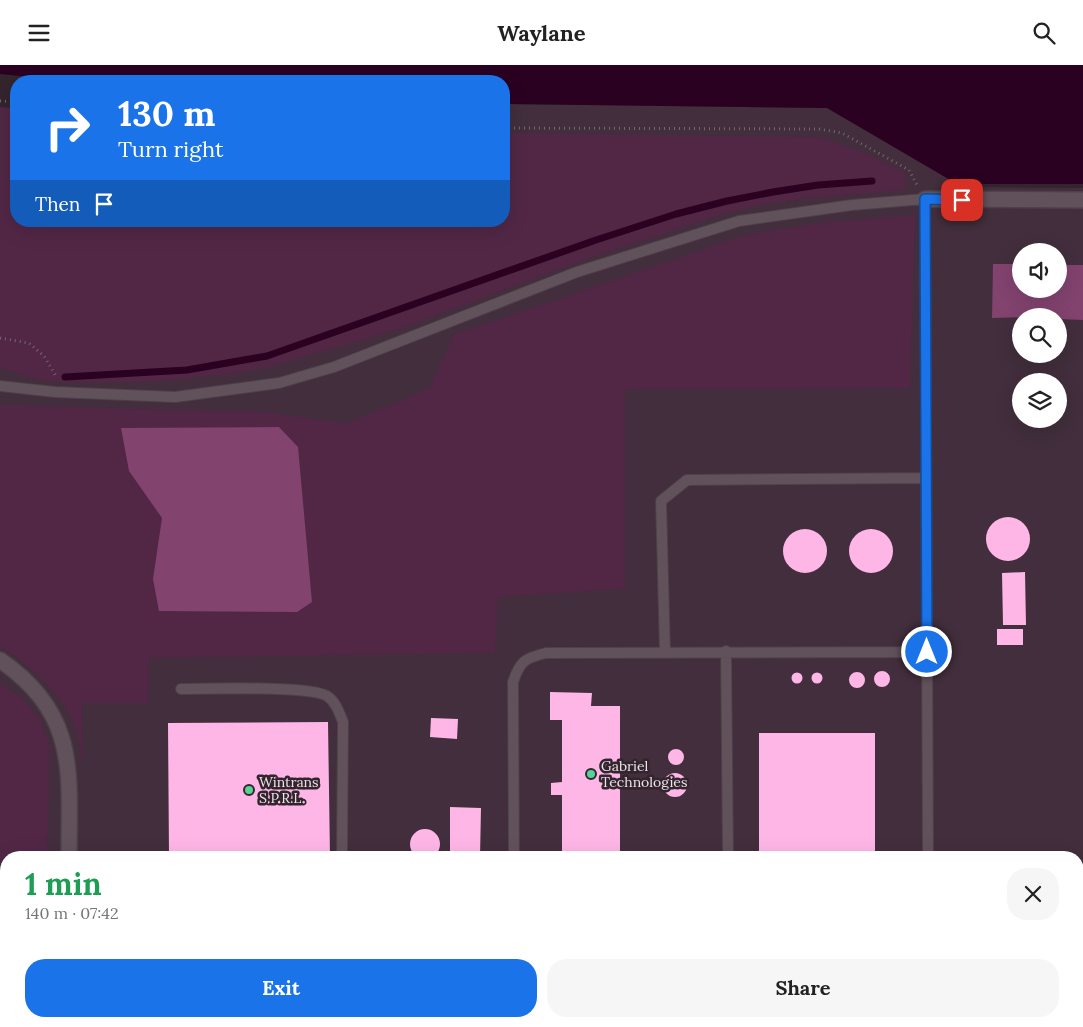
<!DOCTYPE html>
<html lang="en">
<head>
<meta charset="utf-8">
<style>
	:root { --surface:#fff; --page:#f6f6f6; --text:#222; --muted:#767676; --accent:#1a73e8 }
	body { margin:0; font-family:Lora,serif; background:var(--page); color:var(--text); height:100vh; display:flex; flex-direction:column; font-size:19px; white-space:nowrap }
	* { box-sizing:border-box; margin:0 }
	p { font-size:16px; color:var(--muted) }
	.icon { flex:none; width:28px; height:28px; fill:none; stroke:currentColor; stroke-width:2; stroke-linecap:round; stroke-linejoin:round }
	.map { position:relative; flex:1; overflow:hidden }
	.details { position:absolute; left:0px; top:786px; width:1084px; height:176px; display:flex; flex-direction:column; background:var(--surface); border-radius:20px 20px 0 0; box-shadow:0 5px 20px #0002 }
	.details>* { flex:none }
	.guide { position:absolute; left:10px; top:10px; width:500px; height:152px; border-radius:20px; box-shadow:0 5px 20px #0002; background:#1a73e8; color:#fff; overflow:hidden }
	.buttons { position:absolute; left:1012px; top:178px; display:grid; gap:10px }
	.buttons a { display:grid; place-items:center; width:55px; height:55px; border-radius:50%; background:var(--surface); box-shadow:0 5px 20px #0002; font-size:25px }
	.pin { position:absolute; display:grid; place-items:center; width:42px; height:42px; color:#fff; margin:-21px; border-radius:10px; box-shadow:0 2px 8px #0006 }
	.me { position:absolute; width:55px; margin:-28px; rotate:0deg; stroke-linejoin:round; filter:drop-shadow(0 0 4px #0008) }
	.turn { display:flex; align-items:center; gap:18px; height:105px; padding:0 25px; font-size:22px }
	.turn .icon { width:65px; height:65px; stroke-width:2.5 }
	.turn b { display:block; font-size:35px; line-height:42px }
	.then { display:flex; align-items:center; height:48px; padding:0 25px; background:#0003; gap:10px; font-size:19px }
	.round { display:grid; place-items:center; flex:none; width:52px; height:52px; border-radius:20px; background:var(--page) }
	.head { display:flex; align-items:center; justify-content:space-between; height:85px; padding:0 25px }
	h1 { font-size:30px; font-weight:700; line-height:38px; color:#1e9e55 }
	.primary-button { display:flex; gap:10px; margin-top:auto; padding:10px 25px }
	.primary-button a { flex:1; height:58px; border-radius:20px; background:var(--accent); color:#fff; font-size:20px; font-weight:700; line-height:58px; text-align:center }
	.primary-button a+a { background:var(--page); color:var(--text) }
	header { display:flex; justify-content:space-between; align-items:center; height:65px; padding:0 25px; background:var(--surface); font-size:22px; font-weight:700 }
	.map>svg:first-child { display:block }
	.built { fill:#422e3c; fill-rule:evenodd }
	.green { fill:#512745 }
	.forest { fill:#82436f }
	.water { fill:#2b0122 }
	.lines { fill:none; stroke-linecap:round; stroke-linejoin:round }
	.stream { stroke:#2b0122; stroke-width:7 }
	.building { fill:#feb6e7 }
	.lane-casing { stroke:#4d4049; stroke-width:12 }
	.street-casing { stroke:#4d4049; stroke-width:18 }
	.secondary-casing { stroke:#4d4049; stroke-width:18 }
	.path { stroke:#73666f; stroke-width:3; stroke-dasharray:1 4; stroke-linecap:butt }
	.lane { stroke:#61515b; stroke-width:10 }
	.street { stroke:#61515b; stroke-width:15 }
	.secondary { stroke:#61515b; stroke-width:15 }
	.route-casing { stroke:#114b97; stroke-width:12 }
	.route { stroke:#1a73e8; stroke-width:9 }
	.poi-dot { fill:#54d396; stroke:#33242e; stroke-width:2 }
	.labels { text-anchor:middle; stroke-width:5; stroke-linejoin:round; paint-order:stroke }
	.poi-label { font-size:14px; fill:#ede3ea; stroke:#33242e; text-anchor:start }
</style>
</head>
<body>
<header><svg class="icon" aria-label="menu" viewBox="0 0 24 24"><path d="M4 6h16M4 12h16M4 18h16"/></svg>Waylane<svg class="icon" aria-label="search" viewBox="0 0 24 24"><circle cx="10" cy="10" r="6"/><path d="M15 15l6 6"/></svg></header>
<div class="map">
<svg width="1083" height="962" viewBox="0 0 1083 962">
	<rect width="100%" height="100%" fill="#33242e"/>
	<path class="built" d="M 504,39 L 827,43 L 973,122 L 1083,123 L 1083,962 L 0,962 L 0,239 L 16,156 L 504,156 ZM 1021,186 L 1059,186 L 1059,224 L 1021,224 ZM 1021,251 L 1059,251 L 1059,289 L 1021,289 ZM 1021,316 L 1059,316 L 1059,354 L 1021,354 ZM 6,792 L 1078,792 L 1078,956 L 6,956 Z"/>
	<path class="green" d="M 0,42 L 16,43 L 16,156 L 504,156 L 504,68 L 821,72 L 867,89 L 906,108 L 905,125 L 795,135 L 758,141 L 724,149 L 595,191 L 397,265 L 266,303 L 231,309 L 156,317 L 47,317 L 0,303 Z
		M 915,150 L 910,323 L 625,324 L 625,524 L 498,532 L 495,588 L 149,593 L 148,638 L 82,638 L 83,702 C 81,692 80,681 78,671 C 68,631 32,603 0,581 L 0,340 L 264,347 L 347,358 L 430,323 L 453,270 L 745,170 L 826,157 Z
		M 0,618 L 22,633 L 41,656 L 50,683 L 47,792 L 6,792 L 6,956 L 51,956 L 51,962 L 0,962 Z"/>
	<path class="forest" d="M 993,199 L 1021,199 L 1021,224 L 1059,224 L 1059,200 L 1083,200 L 1083,255 L 1059,254 L 1059,251 L 992,253 Z
		M 279,362 L 298,382 L 312,537 L 297,547 L 159,546 L 153,514 L 162,453 L 129,406 L 121,363 Z"/>
	<path class="water" d="M 0,0 L 1083,0 L 1083,119 L 957,119 L 827,43 L 504,39 L 504,16 L 71,16 L 0,9 Z"/>
	<g class="lines">
		<path class="stream" d="M 65,312 L 187,305 L 267,291 L 596,175 L 676,149 L 727,136 L 773,127 L 818,120 L 872,116"/>
	</g>
	<path class="building" d="M986 474a22 22 0 1 1 44 0a22 22 0 1 1-44 0Z
		M783 486a22 22 0 1 1 44 0a22 22 0 1 1-44 0Z
		M849 486a22 22 0 1 1 44 0a22 22 0 1 1-44 0Z
		M 1025,507 L 1026,560 L 1003,560 L 1002,508 Z
		M 997,564 L 1023,564 L 1023,580 L 997,580 Z
		M874 614a8 8 0 1 1 16 0a8 8 0 1 1-16 0Z
		M849 615a8 8 0 1 1 16 0a8 8 0 1 1-16 0Z
		M791.5 613a5.5 5.5 0 1 1 11 0a5.5 5.5 0 1 1-11 0Z
		M811.5 613a5.5 5.5 0 1 1 11 0a5.5 5.5 0 1 1-11 0Z
		M 550,627 L 592,628 L 591,641 L 620,641 L 620,792 L 562,792 L 562,730 L 551,730 L 551,718 L 562,717 L 562,655 L 550,655 Z
		M 431,653 L 458,654 L 457,674 L 430,672 Z
		M 328,657 L 330,792 L 169,792 L 168,658 Z
		M 759,668 L 875,668 L 875,792 L 759,792 Z
		M668 692a8 8 0 1 1 16 0a8 8 0 1 1-16 0Z
		M663 720a12 12 0 1 1 24 0a12 12 0 1 1-24 0Z
		M 450,742 L 481,743 L 480,792 L 450,792 Z
		M410 779a15 15 0 1 1 30 0a15 15 0 1 1-30 0Z
		M 529,956 L 914,956 L 914,962 L 529,962 Z"/>
	<g class="lines">
		<defs>
			<path id="lane" d="M 0,321 L 55,327 L 175,332 L 279,318 L 334,302 L 577,207 L 739,156 L 852,140 L 925,134 L 928,792
				M 726,586 L 728,792
				M 665,587 L 661,436 L 687,415 L 926,413
				M 181,624 C 208,624 309,620 327,631 C 336,637 339,647 343,657 L 342,792
				M 514,792 L 513,617 C 520,596 525,593 546,588 L 927,587
				M 515,956 L 515,962
				M 962,956 L 962,962
				M 334,962 L 338,956"/>
			<path id="street" d="M 925,134 L 1083,135"/>
			<path id="secondary" d="M 0,595 C 79,650 69,707 69,792
				M 70,956 L 70,962"/>
		</defs>
		<use href="#lane" class="lane-casing"/>
		<use href="#street" class="street-casing"/>
		<use href="#secondary" class="secondary-casing"/>
		<path class="path" d="M 0,36 L 16,37
			M 504,63 L 819,64 L 842,68 L 909,105 L 917,120
			M 0,273 L 29,278 L 44,291 L 56,311"/>
		<use href="#lane" class="lane"/>
		<use href="#street" class="street"/>
		<use href="#secondary" class="secondary"/>
	</g>
	<g class="lines">
		<defs>
			<path id="route" d="M 927,587 L 925,134 L 962,135"/>
		</defs>
		<use href="#route" class="route-casing"/>
		<use href="#route" class="route"/>
	</g>
	<g class="poi-dot">
		<circle cx="591" cy="709" r="5"/>
		<circle cx="249" cy="725" r="5"/>
	</g>
	<g class="labels">
		<g class="poi-label">
			<text x="601" y="706">Gabriel<tspan x="601" dy="16">Technologies</tspan></text>
			<text x="259" y="722">Wintrans<tspan x="259" dy="16">S.P.R.L.</tspan></text>
		</g>
	</g>
</svg>
<div class="buttons">
<a><svg class="icon" aria-label="sound" viewBox="0 0 24 24"><path d="M4 9h4l5-4v14l-5-4H4zM17 9q2 3 0 6"/></svg></a>
<a><svg class="icon" aria-label="search" viewBox="0 0 24 24"><circle cx="10" cy="10" r="6"/><path d="M15 15l6 6"/></svg></a>
<a><svg class="icon" aria-label="layers" viewBox="0 0 24 24"><path d="M12 4l9 5-9 5-9-5zM3 14l9 5 9-5"/></svg></a>
</div>
<div class="pin" style="left:962px;top:135px;background:#d93025"><svg class="icon" aria-label="arrive" viewBox="0 0 24 24"><path d="M6 21V4h12l-3 4 3 4H6"/></svg></div>
<svg class="me" style="left:927px;top:587px" viewBox="-20 -20 40 40"><circle r="17" fill="#1a73e8" stroke="#fff" stroke-width="3"/><path d="M0-11L8 9 0 5-8 9z" fill="#fff"/></svg>
<div class="guide">
<div class="turn"><svg class="icon" aria-label="right" viewBox="0 0 24 24"><path d="M7 20v-9h11M14 6l5 5-5 5"/></svg><div><b>130 m</b>Turn right</div></div>
<div class="then">Then<svg class="icon" aria-label="arrive" viewBox="0 0 24 24"><path d="M6 21V4h12l-3 4 3 4H6"/></svg></div>
</div>
<section class="details">
<div class="head"><div><h1>1 min</h1><p>140 m · 07:42</p></div><a class="round"><svg class="icon" aria-label="close" viewBox="0 0 24 24"><path d="M6 6l12 12M18 6L6 18"/></svg></a></div>
<div class="primary-button"><a>Exit</a><a>Share</a></div>
</section>
</div>
</body>
</html>
